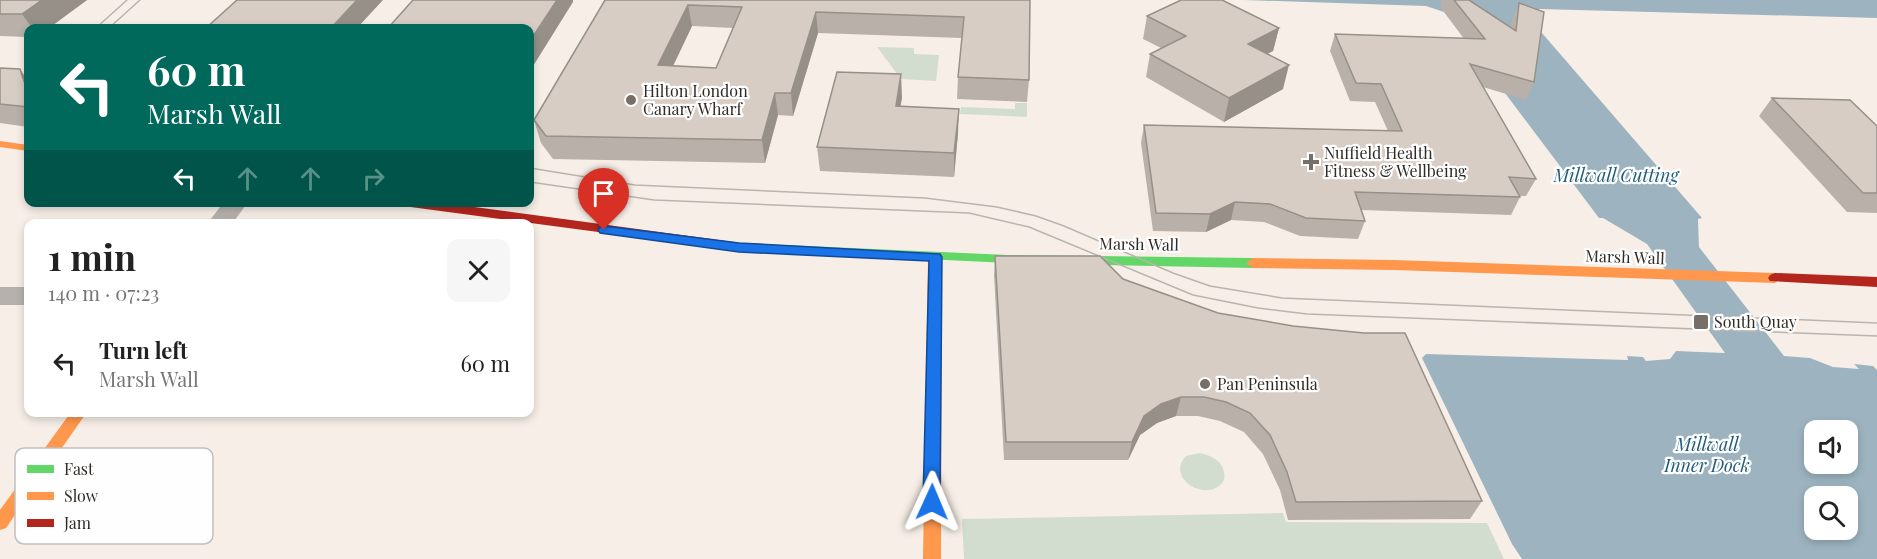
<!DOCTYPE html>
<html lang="en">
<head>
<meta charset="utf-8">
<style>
	:root { --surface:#fff; --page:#f6f6f6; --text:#222; --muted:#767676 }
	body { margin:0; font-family:"Playfair Display",serif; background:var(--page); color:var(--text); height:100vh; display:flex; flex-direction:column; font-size:22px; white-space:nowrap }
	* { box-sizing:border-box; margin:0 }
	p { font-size:20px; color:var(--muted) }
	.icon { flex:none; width:33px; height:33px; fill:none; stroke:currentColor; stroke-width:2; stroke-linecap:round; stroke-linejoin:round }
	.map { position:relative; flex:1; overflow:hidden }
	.details { position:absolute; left:24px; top:219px; width:510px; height:198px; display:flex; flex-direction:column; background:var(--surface); border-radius:12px; box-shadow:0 3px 9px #0003 }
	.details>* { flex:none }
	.top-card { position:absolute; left:24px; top:24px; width:510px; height:183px; border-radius:12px; box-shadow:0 3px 9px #0003; background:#00695c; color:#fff; overflow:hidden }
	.controls { position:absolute; left:1804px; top:420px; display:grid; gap:12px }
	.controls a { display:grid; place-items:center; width:54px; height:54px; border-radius:12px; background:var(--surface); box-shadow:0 3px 9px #0003; font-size:30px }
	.pin { position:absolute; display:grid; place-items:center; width:51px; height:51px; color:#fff; margin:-62px -26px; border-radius:50% 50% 50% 0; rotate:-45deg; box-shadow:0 0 6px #0007 }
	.pin .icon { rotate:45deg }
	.me { position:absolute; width:66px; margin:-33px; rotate:1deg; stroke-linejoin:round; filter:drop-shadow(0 0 4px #0008) }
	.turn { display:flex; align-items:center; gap:21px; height:126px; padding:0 24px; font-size:27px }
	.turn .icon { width:78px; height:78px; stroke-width:2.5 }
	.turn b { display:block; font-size:42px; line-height:51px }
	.lanes { display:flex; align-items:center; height:57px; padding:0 24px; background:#0003; justify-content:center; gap:30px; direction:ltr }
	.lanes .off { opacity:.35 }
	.round { display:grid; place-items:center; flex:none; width:63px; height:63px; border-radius:12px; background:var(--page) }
	.head { display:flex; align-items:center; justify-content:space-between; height:102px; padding:0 24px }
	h1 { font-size:36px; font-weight:700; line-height:45px }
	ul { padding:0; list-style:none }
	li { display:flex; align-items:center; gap:18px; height:84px; padding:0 24px }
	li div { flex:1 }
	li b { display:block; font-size:22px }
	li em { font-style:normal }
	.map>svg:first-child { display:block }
	.green { fill:#d3ddcf }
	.water { fill:#9db4c0; fill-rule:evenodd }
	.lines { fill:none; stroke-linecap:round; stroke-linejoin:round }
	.street { fill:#b6b1ad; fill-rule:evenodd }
	.fast { fill:#63d668; fill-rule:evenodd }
	.slow { fill:#ff974d; fill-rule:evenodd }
	.jam { fill:#b3261e; fill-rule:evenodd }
	.tram { stroke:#b9b4af; stroke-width:1.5 }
	.wall { fill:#b9b0a9; fill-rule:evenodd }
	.shaded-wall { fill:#969089 }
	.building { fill:#d7cdc4; stroke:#969089; stroke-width:1.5; fill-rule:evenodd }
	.route { fill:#1a73e8; stroke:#114b97; stroke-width:1.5 }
	.poi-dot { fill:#766f69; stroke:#fefefe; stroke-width:2 }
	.labels { text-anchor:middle; stroke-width:4.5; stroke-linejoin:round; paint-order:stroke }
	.poi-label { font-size:16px; fill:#302a25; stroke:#fefefe; text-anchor:start }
	.street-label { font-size:16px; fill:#302a25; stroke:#fefefe }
	.water-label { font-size:18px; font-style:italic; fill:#205d7c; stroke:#fefefe }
	.key { fill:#fefefe; stroke:#c0bebd; stroke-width:1.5 }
	.key-label { font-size:16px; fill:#302a25 }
</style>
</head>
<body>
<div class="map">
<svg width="1877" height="559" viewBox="0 0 1877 559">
	<rect width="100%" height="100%" fill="#f7efe7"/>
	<path class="green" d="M 877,47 L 914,48 L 914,54 L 939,55 L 936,81 L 901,79 Z
		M 1015,103 L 1027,103 L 1027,117 L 960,114 L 961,107 L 1015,109 Z
		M 1200,453 C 1214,456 1227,464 1224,480 C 1210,505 1164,479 1186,456 Z
		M 1283,513 L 1286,522 L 1487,523 L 1504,559 L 964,559 L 962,519 Z"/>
	<path class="water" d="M 1244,0 L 1877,0 L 1877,18 L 1540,9 L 1535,9 L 1529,18 L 1702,218 L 1698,219 L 1699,247 L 1784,356 L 1810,358 L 1833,367 L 1859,369 L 1854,364 L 1873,366 L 1877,370 L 1877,559 L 1522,559 L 1512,544 L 1422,358 L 1426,354 L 1628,360 L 1627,356 L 1643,357 L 1646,361 L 1670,359 L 1676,351 L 1725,353 L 1647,244 L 1603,218 L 1599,218 L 1444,12 L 1426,6 ZM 1815,430 L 1848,430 L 1848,464 L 1815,464 ZM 1815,496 L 1848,496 L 1848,530 L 1815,530 Z"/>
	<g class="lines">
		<path class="street" d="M 224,202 L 248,202 L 232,224 L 207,224 Z
			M 0,287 L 28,287 L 28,305 L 0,305 Z"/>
		<path class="fast" d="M 741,243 L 1008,255 L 1253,258 L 1260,263 L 1253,268 L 1008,263 L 736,250 L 734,247 L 736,244 Z"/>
		<path class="slow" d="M 0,141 L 28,145 L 28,151 L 0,147 Z
			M 935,253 L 942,257 L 941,559 L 923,559 L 928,257 Z
			M 1253,258 L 1394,260 L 1775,273 L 1782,278 L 1775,283 L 1394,270 L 1253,268 L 1246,263 Z
			M 71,412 L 87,412 L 6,528 L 0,530 L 0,510 Z"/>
		<path class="jam" d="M 397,202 L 437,202 L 741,243 L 748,247 L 741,251 L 403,206 Z
			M 1775,273 L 1877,277 L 1877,287 L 1770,281 L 1768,278 L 1770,275 Z"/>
		<path class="tram" d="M 96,28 L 127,0
			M 109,28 L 140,0
			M 530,168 L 635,185 L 925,198 L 997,207 L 1036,216 L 1064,226 L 1173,273 L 1210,286 L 1282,298 L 1877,323
			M 530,182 L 654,200 L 969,213 L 1029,227 L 1193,295 L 1258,308 L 1307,314 L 1877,336"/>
	</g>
	<path class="wall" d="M 0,0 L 87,0 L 49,28 L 28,28 L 28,37 L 0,36 Z
		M 605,0 L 1030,0 L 1029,80 L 1027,102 L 957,99 L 958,77 L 962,38 L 818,33 L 793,116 L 778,115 L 765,163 L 553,159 L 541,143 L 534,120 ZM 692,26 L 733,28 L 716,68 L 673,66 Z
		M 1442,0 L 1469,0 L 1511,28 L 1512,20 L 1519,3 L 1534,82 L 1526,100 L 1483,87 L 1536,179 L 1526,196 L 1519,196 L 1520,197 L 1511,215 L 1361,210 L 1365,221 L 1358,239 L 1300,236 L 1264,222 L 1231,220 L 1206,232 L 1153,231 L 1141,143 L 1144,125 L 1388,131 L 1375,102 L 1350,101 L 1330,51 L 1335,34 L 1464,38 L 1440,6 Z
		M 1147,16 L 1279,28 L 1273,51 L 1267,54 L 1283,89 L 1224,122 L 1146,77 L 1150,54 L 1161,48 L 1143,39 Z
		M 0,68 L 28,81 L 28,127 L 0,123 Z
		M 902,98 L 900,106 L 958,133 L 954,177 L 820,171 L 817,147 Z
		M 1772,98 L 1877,126 L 1877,213 L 1847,212 L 1759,116 Z
		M 995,256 L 1123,279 L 1482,501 L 1470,519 L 1288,520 L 1280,490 L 1263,454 L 1244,432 L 1220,421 L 1198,416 L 1176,416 L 1157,423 L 1140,435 L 1128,460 L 1004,460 L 994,275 Z"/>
	<path class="shaded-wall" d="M 42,0 L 87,0 L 49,28 L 32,28 L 22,14 Z
		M 357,0 L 383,0 L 357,28 L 331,28 Z
		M 557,0 L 573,0 L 573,2 L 530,71 L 530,41 Z
		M 688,5 L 692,26 L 663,87 L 658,65 Z
		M 816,12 L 818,33 L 793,116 L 791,93 Z
		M 1279,28 L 1273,51 L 1242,67 L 1248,44 Z
		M 1289,65 L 1283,89 L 1224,122 L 1229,98 Z
		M 20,69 L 28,81 L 28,93 Z
		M 901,74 L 902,98 L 896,130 L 896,106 Z
		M 775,93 L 778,115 L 765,163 L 762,140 Z
		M 959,109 L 958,133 L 954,177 L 954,153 Z
		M 1235,202 L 1231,220 L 1206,232 L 1210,214 Z
		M 1181,397 L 1176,416 L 1157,423 L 1140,435 L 1128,460 L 1132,442 L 1144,416 L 1161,404 Z"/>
	<path class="building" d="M 0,0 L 42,0 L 22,14 L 0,14 Z
		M 237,0 L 357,0 L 331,28 L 206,28 Z
		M 413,0 L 557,0 L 530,41 L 530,28 L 388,28 Z
		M 605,0 L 1030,0 L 1029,80 L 958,77 L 964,17 L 816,12 L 791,93 L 775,93 L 762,140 L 546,136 L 534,120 ZM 688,5 L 742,7 L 716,68 L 658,65 Z
		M 1181,0 L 1222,0 L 1279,28 L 1248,44 L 1289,65 L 1229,98 L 1150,54 L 1186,36 L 1147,16 Z
		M 1454,0 L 1469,0 L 1516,31 L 1519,3 L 1544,12 L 1534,82 L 1470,64 L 1536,179 L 1509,177 L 1520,197 L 1355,192 L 1365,221 L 1306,218 L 1270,204 L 1235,202 L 1210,214 L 1156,213 L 1144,125 L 1402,131 L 1381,84 L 1356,83 L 1335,34 L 1485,39 Z
		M 0,68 L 20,69 L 28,93 L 28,107 L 0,104 Z
		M 837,72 L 901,74 L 896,106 L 959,109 L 954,153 L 817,147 Z
		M 1772,98 L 1850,100 L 1877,126 L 1877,193 L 1863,193 Z
		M 995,256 L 1100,256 L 1123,279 L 1218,313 L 1293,326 L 1364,333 L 1405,333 L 1482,501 L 1296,502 L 1287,472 L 1270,435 L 1250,413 L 1226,402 L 1204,397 L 1181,397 L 1161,404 L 1144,416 L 1132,442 L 1006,442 Z"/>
	<path class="route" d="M 604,226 L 739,243 L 940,254 L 942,257 L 940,502 L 938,507 L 932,509 L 926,507 L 923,502 L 929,261 L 739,252 L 600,233 L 598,230 L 600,227 Z"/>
	<g class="poi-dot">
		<circle cx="631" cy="100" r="6"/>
		<path d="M1308 153h6v6h6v6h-6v6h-6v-6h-6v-6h6z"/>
		<rect x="1693" y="314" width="16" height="16" rx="3"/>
		<circle cx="1205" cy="384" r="6"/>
	</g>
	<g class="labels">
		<g class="poi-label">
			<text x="643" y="97">Hilton London<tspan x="643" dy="18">Canary Wharf</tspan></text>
			<text x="1324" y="159">Nuffield Health<tspan x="1324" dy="18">Fitness &amp; Wellbeing</tspan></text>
			<text x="1714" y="328">South Quay</text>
			<text x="1217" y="390">Pan Peninsula</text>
		</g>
		<g class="street-label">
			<text transform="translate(1139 244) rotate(1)" y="6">Marsh Wall</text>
			<text transform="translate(1625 257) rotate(2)" y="6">Marsh Wall</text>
		</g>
		<g class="water-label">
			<text x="1616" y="182">Millwall Cutting</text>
			<text x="1707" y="451">Millwall<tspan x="1707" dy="21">Inner Dock</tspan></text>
		</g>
	</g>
	<rect x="15" y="448" width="198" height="96" rx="9" class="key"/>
	<rect x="27" y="465" width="27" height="8" fill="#63d668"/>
	<rect x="27" y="492" width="27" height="8" fill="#ff974d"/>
	<rect x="27" y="519" width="27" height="8" fill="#b3261e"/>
	<g class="key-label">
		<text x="64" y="475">Fast</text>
		<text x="64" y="502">Slow</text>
		<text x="64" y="529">Jam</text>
	</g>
</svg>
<div class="controls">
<a><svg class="icon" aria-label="sound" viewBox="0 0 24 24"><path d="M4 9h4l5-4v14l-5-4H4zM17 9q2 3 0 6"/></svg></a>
<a><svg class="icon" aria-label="search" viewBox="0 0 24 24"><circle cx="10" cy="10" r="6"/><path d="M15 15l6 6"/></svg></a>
</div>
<div class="pin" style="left:604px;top:230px;background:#d93025"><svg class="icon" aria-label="arrive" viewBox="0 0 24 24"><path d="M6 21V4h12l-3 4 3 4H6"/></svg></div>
<svg class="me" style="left:932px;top:502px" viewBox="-20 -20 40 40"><path d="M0-17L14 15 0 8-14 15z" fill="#1a73e8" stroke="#fff" stroke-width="4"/></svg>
<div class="top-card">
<div class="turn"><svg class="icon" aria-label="left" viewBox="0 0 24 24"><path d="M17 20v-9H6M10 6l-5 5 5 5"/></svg><div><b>60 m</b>Marsh Wall</div></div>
<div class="lanes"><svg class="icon" aria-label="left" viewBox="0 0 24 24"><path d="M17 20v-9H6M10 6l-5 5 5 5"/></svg><svg class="icon off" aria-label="ahead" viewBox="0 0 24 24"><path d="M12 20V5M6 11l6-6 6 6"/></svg><svg class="icon off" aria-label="ahead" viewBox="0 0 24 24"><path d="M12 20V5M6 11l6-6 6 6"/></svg><svg class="icon off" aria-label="right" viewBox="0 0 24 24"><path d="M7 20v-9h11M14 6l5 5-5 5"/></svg></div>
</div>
<section class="details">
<div class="head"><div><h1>1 min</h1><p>140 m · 07:23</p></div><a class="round"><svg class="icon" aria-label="close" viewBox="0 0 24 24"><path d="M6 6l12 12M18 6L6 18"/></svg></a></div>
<ul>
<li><svg class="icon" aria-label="left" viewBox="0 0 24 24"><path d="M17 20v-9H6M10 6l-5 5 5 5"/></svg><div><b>Turn left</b><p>Marsh Wall</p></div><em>60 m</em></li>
</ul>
</section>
</div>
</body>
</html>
